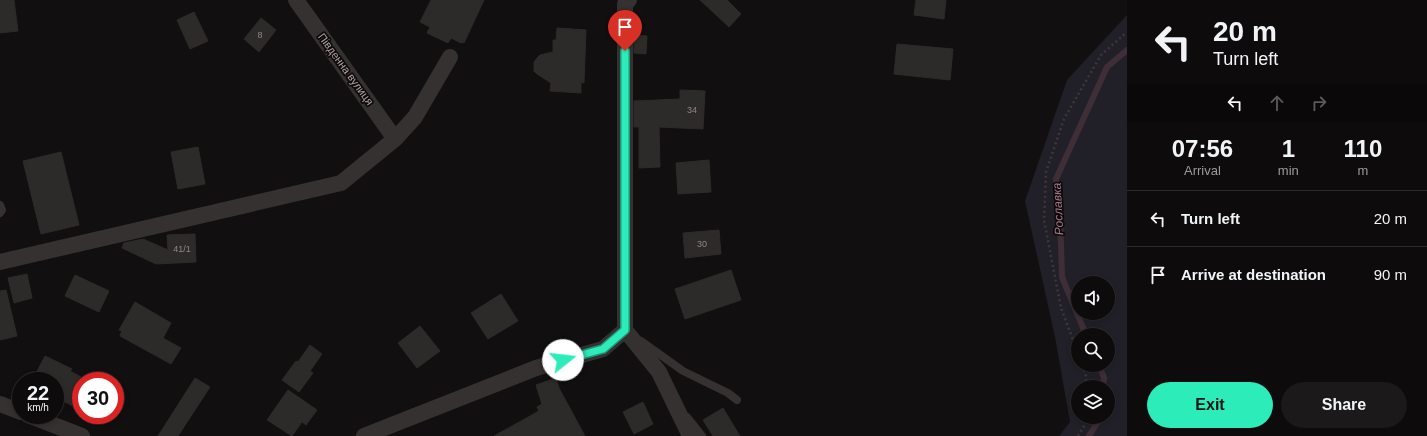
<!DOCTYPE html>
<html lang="en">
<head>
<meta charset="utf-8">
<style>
	:root { --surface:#0d0b0b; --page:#1b1919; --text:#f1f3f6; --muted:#9a9b9d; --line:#2d2b2c; --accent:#2cecb9 }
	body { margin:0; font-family:Arial,sans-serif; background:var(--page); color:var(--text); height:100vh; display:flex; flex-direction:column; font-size:15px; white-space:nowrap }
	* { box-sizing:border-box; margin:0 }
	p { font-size:13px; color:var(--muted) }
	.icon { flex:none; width:22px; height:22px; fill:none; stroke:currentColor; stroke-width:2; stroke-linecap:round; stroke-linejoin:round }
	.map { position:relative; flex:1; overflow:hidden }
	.details { display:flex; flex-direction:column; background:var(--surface); width:300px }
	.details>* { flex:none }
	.banner { background:#0d0b0b; color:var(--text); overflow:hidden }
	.fabs { position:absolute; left:1071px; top:276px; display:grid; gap:8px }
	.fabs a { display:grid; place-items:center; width:44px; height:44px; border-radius:50%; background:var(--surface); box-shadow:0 2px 6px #0003,0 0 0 1px var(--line); font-size:20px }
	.speed { position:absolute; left:12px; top:372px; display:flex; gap:8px; font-size:20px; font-weight:700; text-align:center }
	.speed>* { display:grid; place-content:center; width:52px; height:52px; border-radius:50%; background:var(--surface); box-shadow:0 2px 6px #0003,0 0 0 1px var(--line); line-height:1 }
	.speed small { font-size:10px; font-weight:400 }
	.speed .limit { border:6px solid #d22; background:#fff; color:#111 }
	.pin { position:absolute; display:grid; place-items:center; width:34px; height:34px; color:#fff; margin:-41px -17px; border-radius:50% 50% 50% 0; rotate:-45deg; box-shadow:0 0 4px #0007 }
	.pin .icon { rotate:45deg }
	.me { position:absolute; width:44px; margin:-22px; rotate:74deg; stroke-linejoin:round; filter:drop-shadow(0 0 3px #0008) }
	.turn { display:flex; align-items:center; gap:14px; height:84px; padding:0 20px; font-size:18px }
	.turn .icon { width:52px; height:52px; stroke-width:2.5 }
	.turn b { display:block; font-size:28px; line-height:34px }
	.lanes { display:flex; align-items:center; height:38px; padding:0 20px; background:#0003; justify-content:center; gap:20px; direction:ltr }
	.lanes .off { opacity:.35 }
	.eta { display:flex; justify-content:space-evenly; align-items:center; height:68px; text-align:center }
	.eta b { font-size:24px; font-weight:800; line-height:28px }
	.action { display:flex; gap:8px; margin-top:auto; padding:8px 20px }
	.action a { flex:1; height:46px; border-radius:24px; background:var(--accent); color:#111; font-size:16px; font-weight:800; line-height:46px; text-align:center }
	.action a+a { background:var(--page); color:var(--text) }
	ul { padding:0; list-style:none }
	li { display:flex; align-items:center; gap:12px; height:56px; padding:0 20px; border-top:1px solid var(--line) }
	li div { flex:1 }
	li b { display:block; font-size:15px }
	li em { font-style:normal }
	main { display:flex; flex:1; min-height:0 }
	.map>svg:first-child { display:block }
	.green { fill:#212028; fill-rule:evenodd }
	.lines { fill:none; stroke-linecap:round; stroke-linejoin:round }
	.stream { stroke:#402e37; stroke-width:6 }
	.building { fill:#2d2b2a; stroke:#2d2a29 }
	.path { stroke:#3d3738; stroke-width:2.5; stroke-dasharray:2 3; stroke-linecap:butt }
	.service { stroke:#363131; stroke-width:8 }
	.minor { stroke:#363131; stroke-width:16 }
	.route-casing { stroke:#1d9978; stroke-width:10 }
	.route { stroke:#2cecb9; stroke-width:7 }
	.labels { text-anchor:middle; stroke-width:3.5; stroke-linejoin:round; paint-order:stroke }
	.number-label { font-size:9px; fill:#908486 }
	.street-label { font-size:11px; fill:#b1a1a5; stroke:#0c0b0a }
	.water-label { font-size:12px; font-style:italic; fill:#ac7890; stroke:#0c0b0a }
</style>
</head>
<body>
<main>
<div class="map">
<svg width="1127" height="436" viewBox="0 0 1127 436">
	<rect width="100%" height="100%" fill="#110f0f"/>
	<path class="green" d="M 1127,15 L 1127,436 L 1059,436 L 1070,422 L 1055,337 L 1025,201 L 1067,80 ZM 1078,283 L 1108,283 L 1108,313 L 1078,313 ZM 1078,335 L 1108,335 L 1108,365 L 1078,365 ZM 1078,387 L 1108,387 L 1108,417 L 1078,417 Z"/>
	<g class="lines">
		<path class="stream" d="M 1086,335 L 1062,277 L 1060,212 L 1056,179 L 1107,67 L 1127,50
			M 1099,365 L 1104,378 L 1103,387
			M 1089,436 L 1099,420 L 1099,417"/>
	</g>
	<path class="building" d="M 0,0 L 14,0 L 18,31 L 0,33 Z
		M 431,0 L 484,0 L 464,43 L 462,42 L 461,43 L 451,38 L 448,43 L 427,33 L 430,27 L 420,22 Z
		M 700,0 L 727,0 L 741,14 L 729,27 Z
		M 916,0 L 946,0 L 944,19 L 914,15 Z
		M 194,12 L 208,41 L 190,49 L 177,20 Z
		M 261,18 L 276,30 L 259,52 L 244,39 Z
		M 557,28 L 586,30 L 584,83 L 581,82 L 581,93 L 550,91 L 551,83 L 537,74 L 534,71 L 534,62 L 537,58 L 540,55 L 553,52 L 553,40 L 556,40 Z
		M 634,35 L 647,36 L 646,54 L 634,53 Z
		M 897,44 L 953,49 L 950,80 L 894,74 Z
		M 680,90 L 705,91 L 703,129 L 659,127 L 660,167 L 639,168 L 639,127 L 634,127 L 634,101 L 680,99 Z
		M 198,147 L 205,184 L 178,189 L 171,152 Z
		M 61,152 L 79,225 L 41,234 L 23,161 Z
		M 709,160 L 711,192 L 678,194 L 676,163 Z
		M 719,230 L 721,254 L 685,258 L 683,233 Z
		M 195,234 L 196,262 L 156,264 L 122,248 L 124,243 L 143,239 L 168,250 L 167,235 Z
		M 731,270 L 741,300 L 685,319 L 675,289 Z
		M 27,274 L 32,298 L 14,303 L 8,278 Z
		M 75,275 L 109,291 L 99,312 L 65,296 Z
		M 6,290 L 17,336 L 0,340 L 0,291 Z
		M 501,294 L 518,321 L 488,339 L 471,313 Z
		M 135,302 L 171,323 L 163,338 L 181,348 L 171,364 L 120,336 L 122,331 L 119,330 Z
		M 420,326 L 440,351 L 417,368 L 398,343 Z
		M 310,345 L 322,354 L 310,371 L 313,373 L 299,392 L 282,380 L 296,361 L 298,362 Z
		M 45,356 L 72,369 L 70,371 L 81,377 L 81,395 L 75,407 L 55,397 L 55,381 L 32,381 Z
		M 195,378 L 210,387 L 178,436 L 158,436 Z
		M 556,378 L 559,388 L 585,436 L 494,436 L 539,411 L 537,407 L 542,404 L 536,385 Z
		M 288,390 L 317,410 L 306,425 L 302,422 L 292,436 L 267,420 Z
		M 643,402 L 653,424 L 634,434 L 623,412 Z
		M 723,408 L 740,436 L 713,436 L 703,420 Z"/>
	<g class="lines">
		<path class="path" d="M 1078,353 L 1061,308 L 1044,220 L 1046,172 L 1064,119 L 1101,55 L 1127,32
			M 1082,365 L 1086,376 L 1086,387
			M 1078,436 L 1087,421 L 1087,417"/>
		<path class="service" d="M 0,205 L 2,210 L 0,213
			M 641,341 L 683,371 L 728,393 L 737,400
			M 687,417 L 702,436"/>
		<path class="minor" d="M 296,0 L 395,139
			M 0,262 L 341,183 L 395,139 L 415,117 L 450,57
			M 625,330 L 659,372 L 690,436
			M 0,404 L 21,412
			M 28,415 L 82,436
			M 364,436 L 536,368 L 603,349 L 625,330 L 625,4 L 629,0"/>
	</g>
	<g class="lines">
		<defs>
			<path id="route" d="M 563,360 L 603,349 L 625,330 L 625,51"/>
		</defs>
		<use href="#route" class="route-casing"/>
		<use href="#route" class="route"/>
	</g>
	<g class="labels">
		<g class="number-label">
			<text x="260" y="38">8</text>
			<text x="692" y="113">34</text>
			<text x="702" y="247">30</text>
			<text x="182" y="252">41/1</text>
		</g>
		<g class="street-label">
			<text transform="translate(346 69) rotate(54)" y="4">Південна вулиця</text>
		</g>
		<g class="water-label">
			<text transform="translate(1058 209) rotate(-93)" y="4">Рославка</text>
		</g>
	</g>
</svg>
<div class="fabs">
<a><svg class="icon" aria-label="sound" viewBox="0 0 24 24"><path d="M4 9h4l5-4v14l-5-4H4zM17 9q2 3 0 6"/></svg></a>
<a><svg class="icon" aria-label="search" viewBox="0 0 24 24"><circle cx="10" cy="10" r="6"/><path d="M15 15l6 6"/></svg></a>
<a><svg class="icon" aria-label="layers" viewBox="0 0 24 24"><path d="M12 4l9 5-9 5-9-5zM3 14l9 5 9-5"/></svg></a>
</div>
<div class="speed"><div>22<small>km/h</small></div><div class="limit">30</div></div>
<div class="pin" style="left:625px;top:51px;background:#d93025"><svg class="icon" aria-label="arrive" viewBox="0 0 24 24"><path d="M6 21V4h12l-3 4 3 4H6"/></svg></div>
<svg class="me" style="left:563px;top:360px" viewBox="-20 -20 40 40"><circle r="19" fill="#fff"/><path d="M0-13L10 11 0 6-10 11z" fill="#2cecb9"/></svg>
</div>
<section class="details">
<div class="banner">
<div class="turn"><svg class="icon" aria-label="left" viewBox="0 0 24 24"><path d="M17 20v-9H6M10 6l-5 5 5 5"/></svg><div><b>20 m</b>Turn left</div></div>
<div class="lanes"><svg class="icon" aria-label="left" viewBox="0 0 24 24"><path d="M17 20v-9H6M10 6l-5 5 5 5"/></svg><svg class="icon off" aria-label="ahead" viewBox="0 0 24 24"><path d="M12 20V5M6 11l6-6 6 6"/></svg><svg class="icon off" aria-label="right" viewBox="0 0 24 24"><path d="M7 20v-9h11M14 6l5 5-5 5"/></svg></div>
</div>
<div class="eta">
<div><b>07:56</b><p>Arrival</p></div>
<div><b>1</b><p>min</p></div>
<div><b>110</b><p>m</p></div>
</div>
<ul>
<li><svg class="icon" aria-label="left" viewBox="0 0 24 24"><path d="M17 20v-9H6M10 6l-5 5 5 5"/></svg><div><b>Turn left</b></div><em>20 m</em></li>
<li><svg class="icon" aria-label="arrive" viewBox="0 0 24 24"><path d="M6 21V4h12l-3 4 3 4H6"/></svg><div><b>Arrive at destination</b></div><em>90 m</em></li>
</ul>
<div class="action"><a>Exit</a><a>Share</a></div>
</section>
</main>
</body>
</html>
